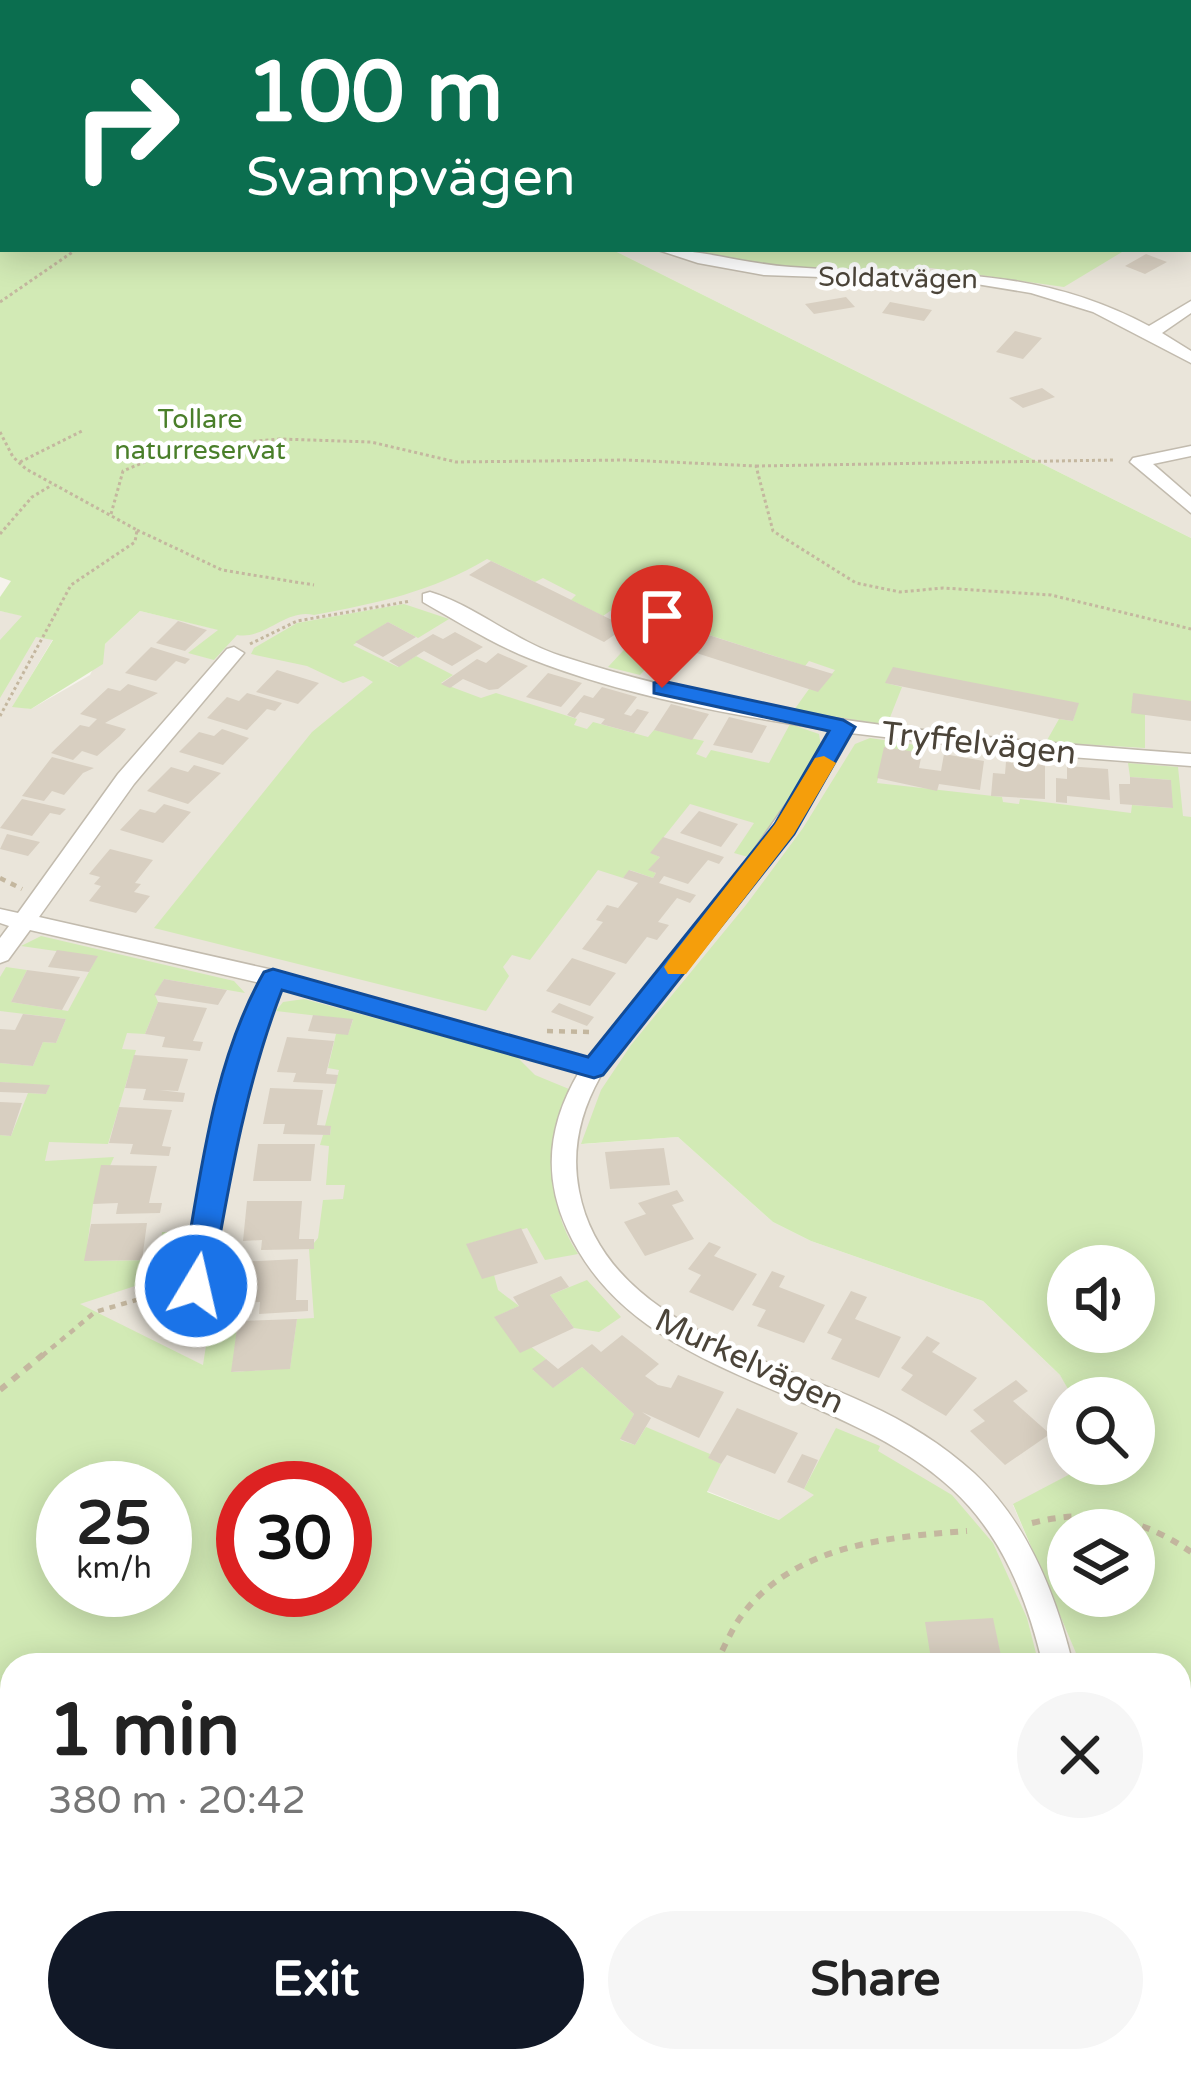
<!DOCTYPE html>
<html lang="en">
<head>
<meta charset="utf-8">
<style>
	:root { --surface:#fff; --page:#f6f6f6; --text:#222; --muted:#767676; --accent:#111827 }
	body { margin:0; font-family:"Varela Round",sans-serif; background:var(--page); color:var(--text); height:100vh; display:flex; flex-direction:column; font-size:45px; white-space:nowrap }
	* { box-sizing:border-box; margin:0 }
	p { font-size:39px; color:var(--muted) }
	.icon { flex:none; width:66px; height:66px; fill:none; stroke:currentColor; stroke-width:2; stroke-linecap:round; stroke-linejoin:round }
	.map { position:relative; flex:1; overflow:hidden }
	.sheet { position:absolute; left:0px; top:1653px; width:1191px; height:420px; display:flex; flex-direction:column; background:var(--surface); border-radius:36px 36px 0 0; box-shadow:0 6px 30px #0003 }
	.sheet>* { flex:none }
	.guide { position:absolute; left:0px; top:0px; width:1191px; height:252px; box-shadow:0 6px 30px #0003; background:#0b6e4f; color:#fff; overflow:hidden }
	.buttons { position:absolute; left:1047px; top:1245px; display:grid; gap:24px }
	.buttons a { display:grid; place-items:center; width:108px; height:108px; border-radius:50%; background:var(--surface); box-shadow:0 6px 30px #0003; font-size:60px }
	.speed { position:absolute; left:36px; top:1461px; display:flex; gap:24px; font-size:60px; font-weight:700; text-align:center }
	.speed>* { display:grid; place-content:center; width:156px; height:156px; border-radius:50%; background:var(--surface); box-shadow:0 6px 30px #0003; line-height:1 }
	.speed small { font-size:30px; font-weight:400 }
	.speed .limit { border:18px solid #d22; background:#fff; color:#111 }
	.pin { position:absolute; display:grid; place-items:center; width:102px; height:102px; color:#fff; margin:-123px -51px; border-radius:50% 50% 50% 0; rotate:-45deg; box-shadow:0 0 12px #0007 }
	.pin .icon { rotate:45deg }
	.me { position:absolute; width:132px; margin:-66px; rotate:9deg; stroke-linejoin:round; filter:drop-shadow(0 0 9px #0008) }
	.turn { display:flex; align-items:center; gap:42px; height:252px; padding:0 48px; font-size:54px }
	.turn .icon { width:156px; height:156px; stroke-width:2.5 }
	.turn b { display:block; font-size:84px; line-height:102px }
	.round { display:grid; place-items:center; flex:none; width:126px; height:126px; border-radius:63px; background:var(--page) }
	.overview { display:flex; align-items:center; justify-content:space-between; height:204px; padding:0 48px }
	h1 { font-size:72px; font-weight:800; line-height:90px }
	.action { display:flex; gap:24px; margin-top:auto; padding:24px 48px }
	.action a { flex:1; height:138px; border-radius:72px; background:var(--accent); color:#fff; font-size:48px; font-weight:800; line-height:138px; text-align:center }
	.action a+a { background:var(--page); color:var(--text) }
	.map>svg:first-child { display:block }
	.residential { fill:#eae5da }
	.green { fill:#d2eab5; fill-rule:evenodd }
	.building { fill:#d8cfc1 }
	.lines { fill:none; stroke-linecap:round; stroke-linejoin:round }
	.minor-casing { stroke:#c2bbae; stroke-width:3 }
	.path-far2 { stroke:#c4b79f; stroke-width:3; stroke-dasharray:3 3; stroke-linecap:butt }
	.path-far1 { stroke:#c4b79f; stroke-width:4.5; stroke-dasharray:6 6; stroke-linecap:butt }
	.path { stroke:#c4b79f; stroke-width:6; stroke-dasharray:8 8; stroke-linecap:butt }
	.minor { fill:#fff; fill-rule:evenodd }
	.route { fill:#1a73e8; stroke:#114b97; stroke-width:3 }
	.slow { fill:#f59e0b }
	.labels { text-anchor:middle; stroke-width:9; stroke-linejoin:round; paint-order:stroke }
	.far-street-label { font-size:27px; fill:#4b4439; stroke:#fff }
	.far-park-label { font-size:27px; fill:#4a7f2a; stroke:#fff }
	.street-label { font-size:33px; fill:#4b4439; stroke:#fff }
</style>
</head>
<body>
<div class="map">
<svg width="1191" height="2073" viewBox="0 0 1191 2073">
	<rect width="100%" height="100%" fill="#f6f3ec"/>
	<path class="residential" d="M 6,0 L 1191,0 L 1191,538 L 613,250 L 594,249 L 1188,249 L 1188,3 Z
		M 433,529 L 1104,673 L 1191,679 L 1191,867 L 583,1144 L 678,1137 L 773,1222 L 811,1241 L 983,1301 L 1061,1376 L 1073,1398 L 1068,1398 L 1068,1464 L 1089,1464 L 1013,1505 L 1081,1664 L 1191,1655 L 1191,1980 L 1179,2010 L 1179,1665 L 878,1665 L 779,1520 L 391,1363 L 217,1372 L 15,1274 L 0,1196 L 0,611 L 42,619 L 53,639 L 13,706 L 31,709 L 90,675 L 105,644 L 140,611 L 237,634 Z"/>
	<path class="green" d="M 0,0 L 373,3 L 3,3 L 3,249 L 613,250 L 1191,538 L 1191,701 L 1145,715 L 1145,748 L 1046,742 L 1059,719 L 1073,721 L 1078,703 L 886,683 L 902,687 L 887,725 L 794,710 L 809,689 L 818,691 L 835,670 L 809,661 L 805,666 L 669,622 L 654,638 L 669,644 L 640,675 L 608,667 L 647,625 L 613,609 L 603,616 L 571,600 L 576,595 L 543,578 L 535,582 L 487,559 C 431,592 378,603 314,615 C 286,608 265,640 237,635 L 214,660 L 188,653 L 218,630 L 140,611 L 105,644 L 103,664 L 31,709 L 12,707 L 53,640 L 36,637 L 0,698 L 0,640 L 22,616 L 0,611 L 0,597 L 11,581 L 0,577 Z
		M 687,249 L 1127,249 L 1064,287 L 931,268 L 855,272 L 745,264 Z
		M 404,604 L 449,619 L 418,638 L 388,622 L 353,645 L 398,667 L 416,656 L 453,675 L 441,683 L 481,698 L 496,693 L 577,719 L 574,725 L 587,729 L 593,722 L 648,737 L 654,730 L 704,741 L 696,754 L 706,758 L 711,750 L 769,763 L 790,724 L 819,734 L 821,746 L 755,859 L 734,853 L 754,823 L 690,804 L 651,853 L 660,857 L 649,870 L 656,873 L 653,878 L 630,870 L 623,878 L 598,870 L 530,960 L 512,955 L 503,967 L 509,976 L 486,1011 L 154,928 L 312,732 L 373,682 L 363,676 L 343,683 L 307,666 L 251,654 L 254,648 L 297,623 Z
		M 870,738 L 923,746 L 922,753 L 885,748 L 877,783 L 1002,797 L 1003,802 L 1019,804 L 1020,799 L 1131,813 L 1132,805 L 1172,808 L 1171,780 L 1130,777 L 1128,763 L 1178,767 L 1183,816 L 1191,817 L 1191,2073 L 1134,2073 L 1137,2061 L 1179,2061 L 1179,1852 L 1188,1765 L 1179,1665 L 1081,1665 L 1013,1504 L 1089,1464 L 1134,1464 L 1134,1398 L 1073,1398 L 1060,1375 L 983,1301 L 811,1241 L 773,1222 L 678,1137 L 581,1144 L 601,1090 L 631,1045 L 746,905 L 803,828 L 855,744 ZM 1068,1266 L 1134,1266 L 1134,1332 L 1068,1332 ZM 1068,1530 L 1134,1530 L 1134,1596 L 1068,1596 Z
		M 41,936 L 234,981 L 245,993 L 164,979 L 155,995 L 158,1002 L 145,1034 L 127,1033 L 122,1049 L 136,1050 L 108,1144 L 49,1142 L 45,1161 L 114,1157 L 93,1204 L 85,1261 L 159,1260 L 162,1232 L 186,1232 L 181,1271 L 80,1304 L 203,1365 L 207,1339 L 238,1321 L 232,1372 L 290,1368 L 297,1319 L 314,1318 L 309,1249 L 318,1238 L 323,1200 L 343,1199 L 345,1185 L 326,1185 L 329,1146 L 320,1145 L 323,1135 L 330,1135 L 331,1126 L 325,1126 L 339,1070 L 328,1068 L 336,1034 L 348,1034 L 353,1020 L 276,1011 L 283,1002 L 304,999 L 516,1056 L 535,1075 L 569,1089 C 552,1148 543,1200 578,1254 L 545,1260 L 527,1228 L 467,1244 L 482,1278 L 494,1275 L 498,1290 L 519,1306 L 495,1317 L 546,1359 L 533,1370 L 554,1387 L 582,1367 L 634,1414 L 620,1440 L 635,1445 L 646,1427 L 710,1454 L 709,1458 L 721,1464 L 707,1492 L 779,1520 L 814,1495 L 804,1489 L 836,1428 L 880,1446 L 878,1451 L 952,1495 L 993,1543 L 1027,1618 L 1039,1665 L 1003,1665 L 992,1618 L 932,1665 L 12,1665 L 12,2061 L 822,2061 L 845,2073 L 0,2073 L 0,1135 L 11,1136 L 28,1093 L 46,1094 L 49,1086 L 0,1082 L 0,1063 L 33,1066 L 43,1042 L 56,1043 L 66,1019 L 0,1011 L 0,977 L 6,967 L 27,970 L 11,1002 L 68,1011 L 97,957 L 21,946 ZM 63,1488 L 165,1488 L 165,1590 L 63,1590 ZM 243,1488 L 345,1488 L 345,1590 L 243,1590 Z
		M 587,1280 L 621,1317 L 599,1332 L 574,1328 L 550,1295 Z"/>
	<path class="building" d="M 1146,254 L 1167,262 L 1145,274 L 1125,266 Z
		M 846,297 L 855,307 L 814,314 L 805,304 Z
		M 890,302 L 932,310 L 924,321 L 882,313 Z
		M 1015,331 L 1042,338 L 1023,359 L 996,352 Z
		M 1042,388 L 1055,397 L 1023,408 L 1009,398 Z
		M 491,561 L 535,582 L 626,627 L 604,642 L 469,575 Z
		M 178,621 L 207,630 L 185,651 L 156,643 Z
		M 388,622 L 416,637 L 383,657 L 355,642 Z
		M 668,622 L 777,657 L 833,674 L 818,692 L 653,639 Z
		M 455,632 L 483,647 L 452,666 L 424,651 L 399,667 L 389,661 L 433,634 L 443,639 Z
		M 151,647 L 190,659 L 185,664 L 176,661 L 156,681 L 125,673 Z
		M 498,653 L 528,666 L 498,689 L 489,690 L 463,679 L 450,688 L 441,684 L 477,659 L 486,663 Z
		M 893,667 L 1079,703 L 1073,721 L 1059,719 L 885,683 Z
		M 277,670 L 319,683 L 298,704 L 256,692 Z
		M 548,673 L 582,683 L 561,707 L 526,697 Z
		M 128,684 L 158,693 L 105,723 L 126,729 L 120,736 L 97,756 L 82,751 L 73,760 L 51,753 L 80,725 L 89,727 L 97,719 L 80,714 L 108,688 L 120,691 Z
		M 602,687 L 637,697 L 624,714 L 631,716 L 637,709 L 649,712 L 634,733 L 601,724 L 605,719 L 580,712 L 575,718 L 567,715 L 584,695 L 593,698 Z
		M 247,693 L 282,703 L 275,711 L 267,709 L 247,730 L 207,718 L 227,697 L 239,701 Z
		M 1133,693 L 1191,701 L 1191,721 L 1131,713 Z
		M 671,704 L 709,714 L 692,740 L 654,730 Z
		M 729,717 L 767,726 L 752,753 L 713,745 Z
		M 222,729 L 249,738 L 223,765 L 179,752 L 199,732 L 214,736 Z
		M 884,747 L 922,753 L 919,768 L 941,771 L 944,754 L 984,761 L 980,790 L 939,784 L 937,791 L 877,778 Z
		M 52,757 L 94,768 L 83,773 L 64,795 L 52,791 L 44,801 L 22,796 Z
		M 1006,762 L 1045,765 L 1045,799 L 991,796 L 993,773 L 1005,774 Z
		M 194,765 L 221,773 L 188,804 L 147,791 L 171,767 L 188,772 Z
		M 1067,766 L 1108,769 L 1110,800 L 1067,796 L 1067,803 L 1056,802 L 1056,778 L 1067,779 Z
		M 1130,777 L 1171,780 L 1173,808 L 1120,804 L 1119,784 L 1130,784 Z
		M 22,799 L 66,809 L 60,815 L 50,813 L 32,836 L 0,828 Z
		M 164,804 L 191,812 L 163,843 L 120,830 L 140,809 L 155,813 Z
		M 699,811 L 738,824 L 721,847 L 680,833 Z
		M 7,834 L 40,842 L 28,856 L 0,849 Z
		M 663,837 L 724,857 L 719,864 L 708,860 L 688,884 L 664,876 L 659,883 L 696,895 L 690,903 L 677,898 L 658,922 L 669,925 L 657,940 L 647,937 L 626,964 L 582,949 L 603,922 L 596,920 L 607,905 L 618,908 L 638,883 L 623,878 L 629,870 L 653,878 L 656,873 L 648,870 L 660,857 L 650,853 Z
		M 110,849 L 153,860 L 135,883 L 141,884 L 134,892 L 150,896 L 136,913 L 89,901 L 101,886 L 94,884 L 100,877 L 89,874 Z
		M 57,950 L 98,956 L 89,972 L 48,967 Z
		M 572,958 L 616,973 L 590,1006 L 546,991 Z
		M 27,970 L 80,977 L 62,1010 L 11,1002 Z
		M 164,979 L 227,990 L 218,1005 L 154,995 Z
		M 158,1002 L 207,1008 L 193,1041 L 203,1042 L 200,1051 L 162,1047 L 165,1037 L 145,1034 Z
		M 559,1003 L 594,1017 L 587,1026 L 551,1012 Z
		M 23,1014 L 66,1019 L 56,1043 L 43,1042 L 33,1066 L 0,1063 L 0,1029 L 15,1030 Z
		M 313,1015 L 353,1019 L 348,1035 L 308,1031 Z
		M 287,1037 L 334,1041 L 326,1074 L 338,1075 L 336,1084 L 293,1082 L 296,1073 L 277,1072 Z
		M 134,1055 L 188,1059 L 178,1091 L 159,1090 L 185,1093 L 183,1102 L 143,1100 L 146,1089 L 125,1088 Z
		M 0,1082 L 50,1085 L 46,1094 L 28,1093 L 0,1092 Z
		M 270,1088 L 323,1090 L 317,1125 L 331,1126 L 330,1135 L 283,1134 L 285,1124 L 263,1124 Z
		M 0,1102 L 22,1103 L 11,1136 L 0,1135 Z
		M 119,1107 L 172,1110 L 162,1146 L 171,1147 L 169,1156 L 130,1154 L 133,1144 L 109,1143 Z
		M 258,1144 L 315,1144 L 311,1181 L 253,1181 Z
		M 664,1148 L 670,1185 L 610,1189 L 605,1152 Z
		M 101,1165 L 157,1166 L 149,1203 L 162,1203 L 160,1213 L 116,1214 L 118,1203 L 93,1204 Z
		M 677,1190 L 684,1201 L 672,1205 L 694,1239 L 645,1256 L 624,1222 L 646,1214 L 638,1203 Z
		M 247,1201 L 302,1201 L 299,1239 L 314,1239 L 314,1249 L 261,1250 L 262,1240 L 243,1241 Z
		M 147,1223 L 142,1260 L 84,1261 L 91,1224 Z
		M 521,1228 L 538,1263 L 482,1279 L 466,1244 Z
		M 709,1242 L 721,1247 L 714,1256 L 757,1274 L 733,1311 L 689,1292 L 701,1275 L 688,1269 Z
		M 298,1259 L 296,1300 L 308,1300 L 308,1311 L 259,1314 L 260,1302 L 236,1303 L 237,1262 Z
		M 772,1271 L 785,1276 L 779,1287 L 825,1305 L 804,1343 L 757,1326 L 766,1310 L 752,1305 Z
		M 561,1276 L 569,1287 L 550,1295 L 574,1328 L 520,1353 L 494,1317 L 519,1306 L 513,1297 Z
		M 851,1291 L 867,1297 L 855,1319 L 901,1337 L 879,1378 L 831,1359 L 842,1339 L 827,1333 Z
		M 297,1319 L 290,1369 L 231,1372 L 238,1321 Z
		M 622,1335 L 659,1364 L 645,1376 L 658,1385 L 671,1388 L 678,1375 L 724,1392 L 699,1438 L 642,1412 L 651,1418 L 635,1445 L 620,1439 L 634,1414 L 582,1367 L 553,1388 L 532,1369 L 546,1359 L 558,1369 L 592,1344 L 601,1352 Z
		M 927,1336 L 940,1343 L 932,1352 L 977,1378 L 946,1416 L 901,1390 L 913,1375 L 901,1368 Z
		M 1016,1380 L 1028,1391 L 1013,1401 L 1050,1434 L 1005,1465 L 970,1431 L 985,1421 L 973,1410 Z
		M 737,1408 L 798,1433 L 775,1474 L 727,1455 L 721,1464 L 708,1458 Z
		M 802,1454 L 818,1460 L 804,1489 L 787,1482 Z
		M 993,1618 L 1003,1665 L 932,1665 L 925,1622 Z
		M 1179,1763 L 1188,1765 L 1184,1819 L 1179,1818 Z
		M 1044,2061 L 1137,2061 L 1134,2073 L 1040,2073 Z"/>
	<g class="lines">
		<defs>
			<path id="minor" d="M 610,0 L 624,0 L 608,3 Z
				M 1188,104 L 1191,104 L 1191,112 L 1188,112 Z
				M 1188,188 L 1191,189 L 1191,199 L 1188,198 Z
				M 655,249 C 700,249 745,264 791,267 C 922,277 1027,261 1149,326 L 1191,301 L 1191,313 L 1162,333 L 1191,351 L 1191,363 L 1093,312 L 1031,293 L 964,282 L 764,275 L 698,263 Z
				M 1191,446 L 1191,456 L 1153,464 L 1191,497 L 1191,513 L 1130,462 L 1133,458 Z
				M 430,592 C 476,606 514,641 561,656 C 764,722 979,738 1191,754 L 1191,766 L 1030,754 L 850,733 L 817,790 L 753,885 L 600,1077 C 580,1113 571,1150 579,1191 C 604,1321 765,1356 867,1404 C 905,1421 943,1445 974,1473 C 1028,1523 1056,1595 1073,1665 L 1043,1665 C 1027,1599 1003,1536 952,1489 C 837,1383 636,1382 567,1229 C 542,1174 549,1123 579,1072 L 281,988 C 242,1096 222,1209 203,1322 L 200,1329 L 190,1333 L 180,1329 L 177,1322 C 197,1207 219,1093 260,983 L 30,930 L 8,960 L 0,963 L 0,938 L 9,926 L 0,923 L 0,909 L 18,913 L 118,774 L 227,649 L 234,647 L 244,653 L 134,784 L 39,917 L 273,970 L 588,1058 L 737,874 L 796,790 L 831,730 C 731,715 625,696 531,659 C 493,644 458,622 423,602 L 423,594 Z
				M 961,2061 L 995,2061 L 992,2073 L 958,2073 Z"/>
		</defs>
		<use href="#minor" class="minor-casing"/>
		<path class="path-far2" d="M 169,0 L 209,3
			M 344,0 L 362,3
			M 56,3 L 102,0
			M 302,3 L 318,0
			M 0,302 L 77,249
			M 0,432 L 13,457 L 26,469 L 137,530 L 135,542 L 71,585 L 0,716
			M 20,462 L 84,430
			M 756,466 L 1115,460
			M 111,514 L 123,471 L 178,448 L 280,439 L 371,442 L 456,462 L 626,460 L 756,466 L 773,531 L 856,583 L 900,592 L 943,588 L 1051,595 L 1191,629
			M 137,530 L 222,570 L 314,585
			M 0,534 L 32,497 L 52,485
			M 250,644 L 297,621 L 411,601"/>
		<path class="path-far1" d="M 0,878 L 22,889
			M 547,1031 L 589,1032
			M 42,1356 L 95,1312 L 167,1291"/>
		<path class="path" d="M 0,1390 L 45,1353
			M 1032,1523 C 1092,1508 1140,1517 1191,1552
			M 715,1665 C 724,1648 731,1630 742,1615 C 795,1545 887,1537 967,1531
			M 327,2073 L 341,2061"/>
		<use href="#minor" class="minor"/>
	</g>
	<path class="route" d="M 662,681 L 843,720 L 855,727 L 794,834 L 603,1075 L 594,1078 L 282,990 C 245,1086 229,1184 211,1286 L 207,1294 L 186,1294 L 181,1286 C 200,1182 211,1065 264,972 L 273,969 L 588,1057 L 775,824 L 829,731 L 654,693 L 654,683 Z"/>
	<path class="slow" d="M 824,756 L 836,763 L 794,834 L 686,974 L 668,974 L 664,967 L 668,961 L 775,824 L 815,758 Z"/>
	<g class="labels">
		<g class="far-street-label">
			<text transform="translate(898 278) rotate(1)" y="9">Soldatvägen</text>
		</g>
		<g class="far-park-label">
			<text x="200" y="428">Tollare<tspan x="200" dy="31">naturreservat</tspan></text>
		</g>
		<g class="street-label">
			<text transform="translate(979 742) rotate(6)" y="12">Tryffelvägen</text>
			<text transform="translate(750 1360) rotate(25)" y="12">Murkelvägen</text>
		</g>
	</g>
</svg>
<div class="buttons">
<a><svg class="icon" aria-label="sound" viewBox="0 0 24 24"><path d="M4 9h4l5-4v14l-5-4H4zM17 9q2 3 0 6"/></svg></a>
<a><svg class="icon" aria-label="search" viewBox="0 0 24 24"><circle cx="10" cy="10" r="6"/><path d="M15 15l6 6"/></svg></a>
<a><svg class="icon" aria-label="layers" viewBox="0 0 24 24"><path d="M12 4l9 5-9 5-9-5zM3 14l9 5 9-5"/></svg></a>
</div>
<div class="speed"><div>25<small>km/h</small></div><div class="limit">30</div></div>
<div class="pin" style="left:662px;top:688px;background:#d93025"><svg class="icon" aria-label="arrive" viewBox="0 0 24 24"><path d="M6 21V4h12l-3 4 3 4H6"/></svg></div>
<svg class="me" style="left:196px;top:1286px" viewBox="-20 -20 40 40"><circle r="17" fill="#1a73e8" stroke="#fff" stroke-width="3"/><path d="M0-11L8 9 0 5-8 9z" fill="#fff"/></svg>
<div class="guide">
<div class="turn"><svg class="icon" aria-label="right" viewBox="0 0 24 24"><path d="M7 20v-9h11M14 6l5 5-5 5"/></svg><div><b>100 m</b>Svampvägen</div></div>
</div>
<section class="sheet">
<div class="overview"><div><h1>1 min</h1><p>380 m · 20:42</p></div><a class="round"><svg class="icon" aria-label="close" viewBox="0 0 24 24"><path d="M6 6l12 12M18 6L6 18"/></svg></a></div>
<div class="action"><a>Exit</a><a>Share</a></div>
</section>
</div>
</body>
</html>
